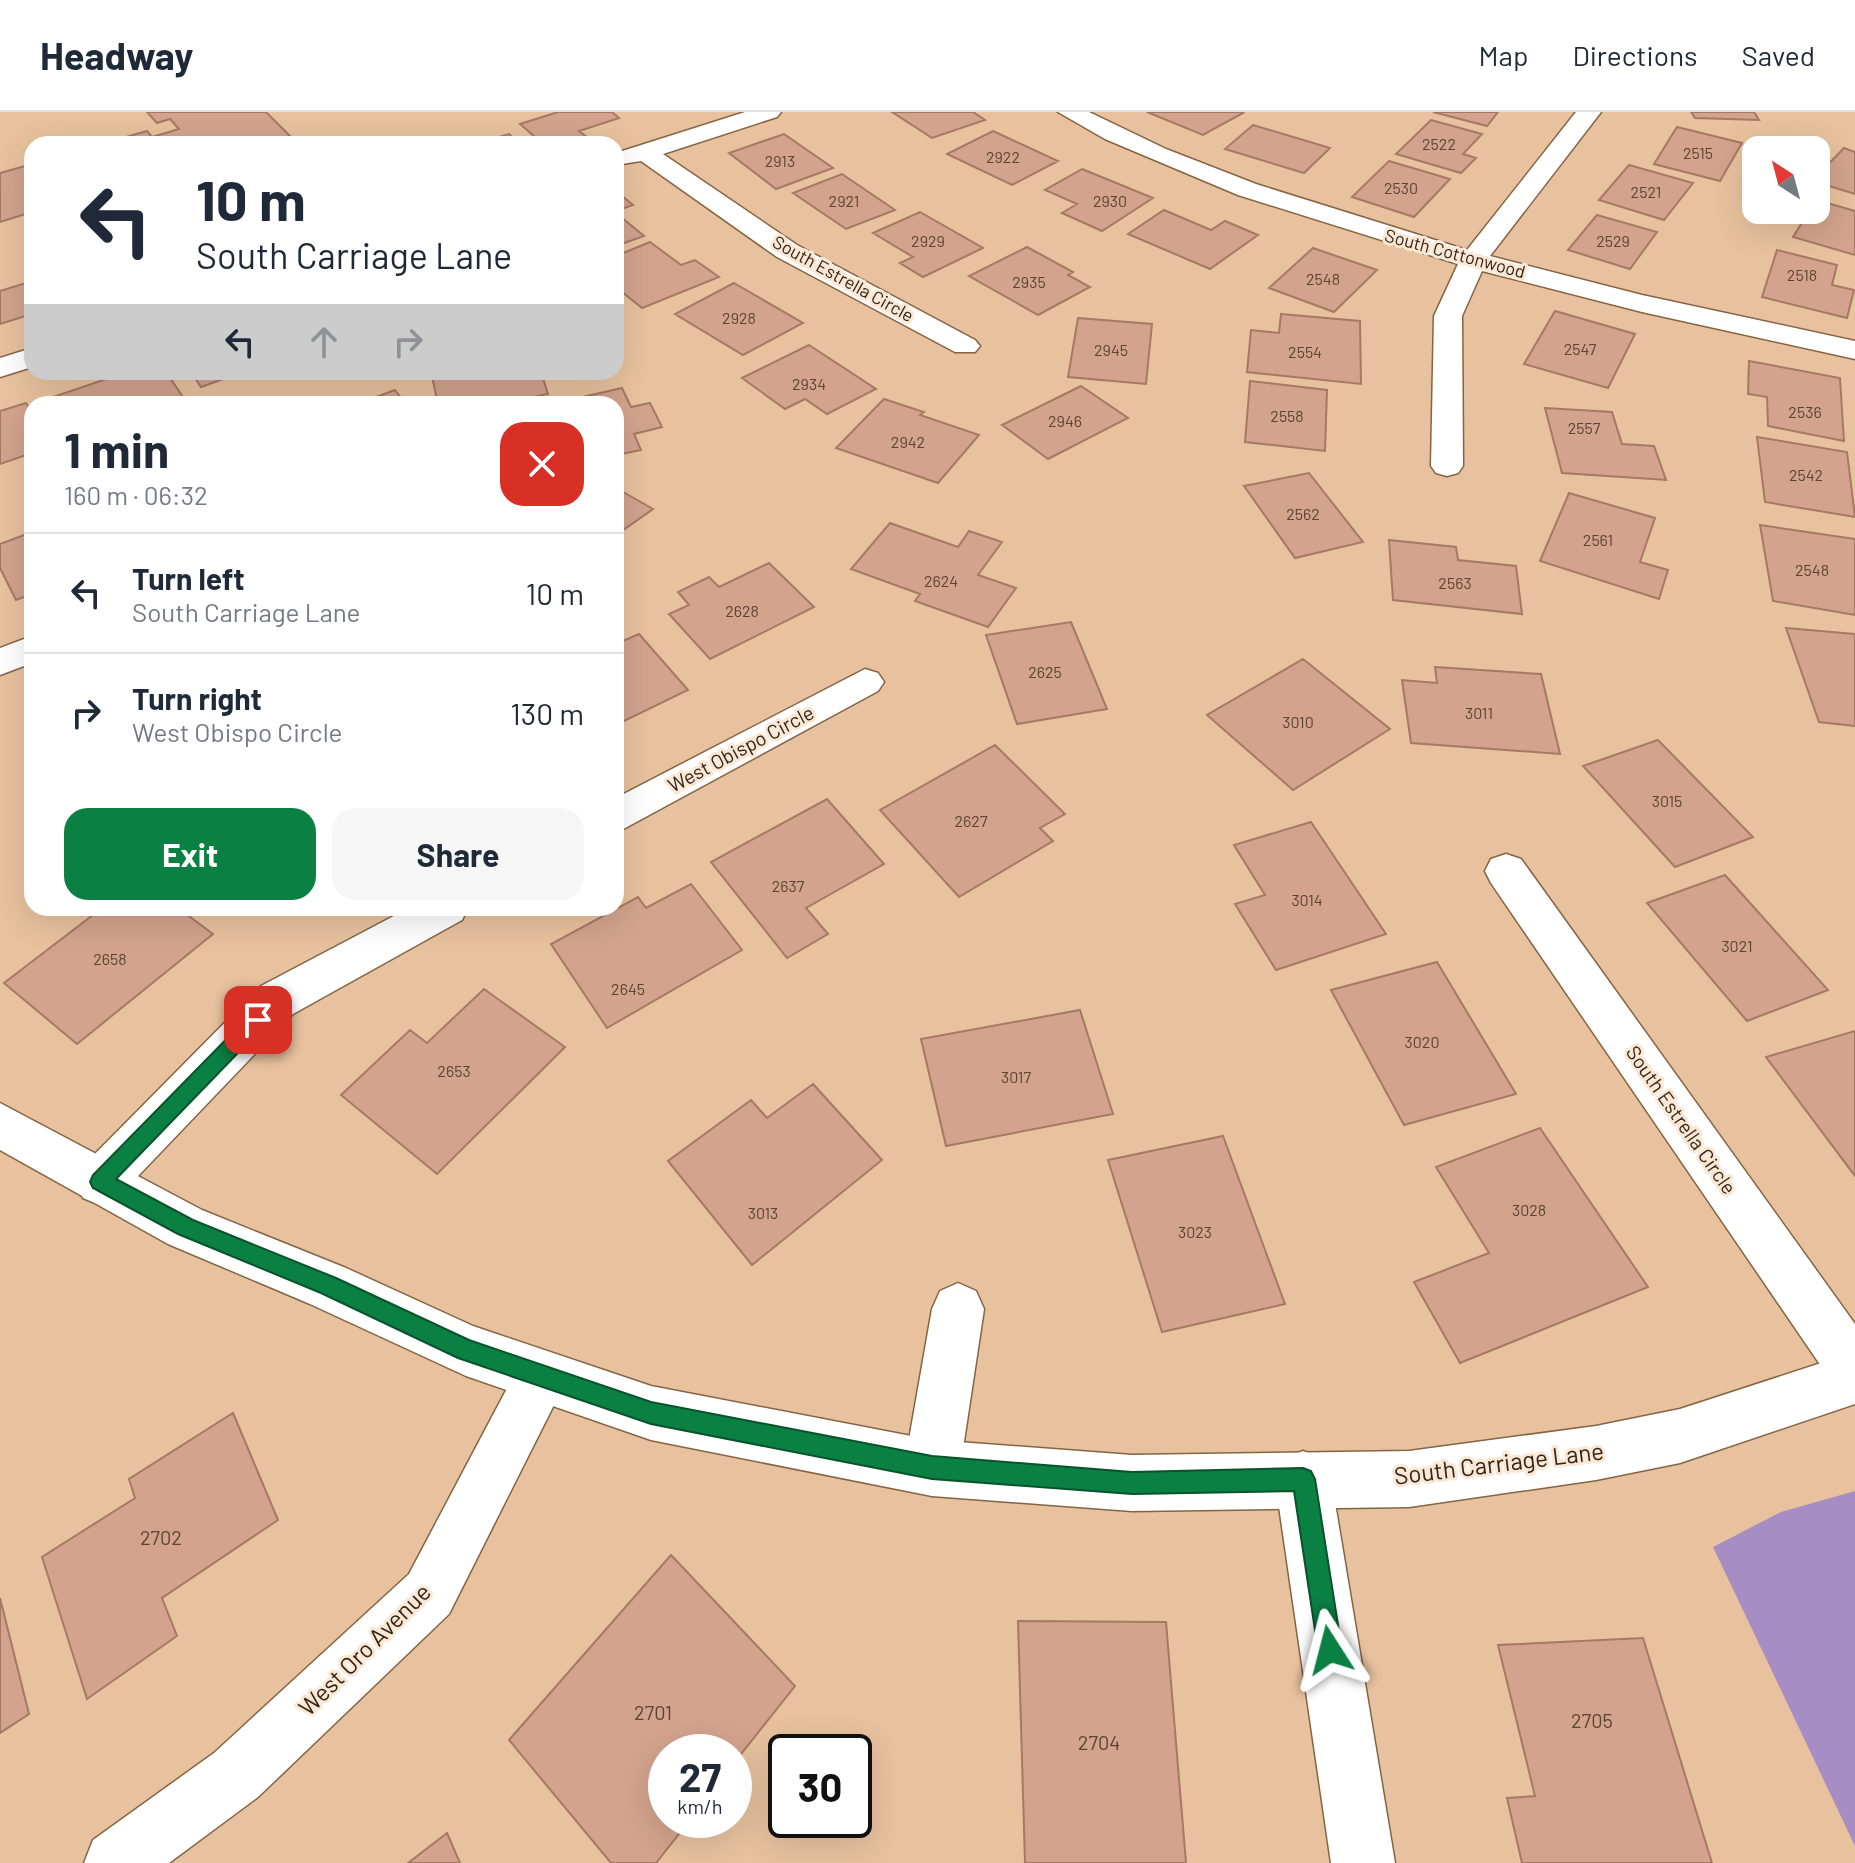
<!DOCTYPE html>
<html lang="en">
<head>
<meta charset="utf-8">
<style>
	:root { --surface:#fff; --page:#f6f6f7; --text:#1f2937; --muted:#747a83; --line:#e0e1e3; --accent:#0b8043 }
	body { margin:0; font-family:Barlow,sans-serif; background:var(--page); color:var(--text); height:100vh; display:flex; flex-direction:column; font-size:30px; white-space:nowrap }
	* { box-sizing:border-box; margin:0 }
	p { font-size:26px; color:var(--muted) }
	.icon { flex:none; width:44px; height:44px; fill:none; stroke:currentColor; stroke-width:2; stroke-linecap:round; stroke-linejoin:round }
	.map { position:relative; flex:1; overflow:hidden }
	.panel { position:absolute; left:24px; top:284px; width:600px; height:520px; display:flex; flex-direction:column; background:var(--surface); border-radius:24px; box-shadow:0 8px 32px #0002 }
	.panel>* { flex:none }
	.top-card { position:absolute; left:24px; top:24px; width:600px; height:244px; border-radius:24px; box-shadow:0 8px 32px #0002; background:#fff; color:var(--text); overflow:hidden }
	.needle { width:52px; rotate:324deg }
	.fabs { position:absolute; left:1742px; top:24px; display:grid; gap:16px }
	.fabs a { display:grid; place-items:center; width:88px; height:88px; border-radius:16px; background:var(--surface); box-shadow:0 8px 32px #0002; font-size:40px }
	.speed { position:absolute; left:648px; top:1622px; display:flex; gap:16px; font-size:40px; font-weight:700; text-align:center }
	.speed>* { display:grid; place-content:center; width:104px; height:104px; border-radius:50%; background:var(--surface); box-shadow:0 8px 32px #0002; line-height:1 }
	.speed small { font-size:20px; font-weight:400 }
	.speed .limit { border:4px solid #111; border-radius:12px; background:#fff; color:#111 }
	.pin { position:absolute; display:grid; place-items:center; width:68px; height:68px; color:#fff; margin:-34px; border-radius:16px; box-shadow:0 4px 12px #0006 }
	.me { position:absolute; width:88px; margin:-44px; rotate:351deg; stroke-linejoin:round; filter:drop-shadow(0 0 6px #0008) }
	.turn { display:flex; align-items:center; gap:28px; height:168px; padding:0 40px; font-size:36px }
	.turn .icon { width:104px; height:104px; stroke-width:2.5 }
	.turn b { display:block; font-size:56px; line-height:68px }
	.lanes { display:flex; align-items:center; height:76px; padding:0 40px; background:#0003; justify-content:center; gap:40px; direction:ltr }
	.lanes .off { opacity:.35 }
	.round { display:grid; place-items:center; flex:none; width:84px; height:84px; border-radius:24px; background:var(--page) }
	.overview { display:flex; align-items:center; justify-content:space-between; height:136px; padding:0 40px }
	h1 { font-size:48px; font-weight:700; line-height:60px }
	.button { display:flex; gap:16px; margin-top:auto; padding:16px 40px }
	.button a { flex:1; height:92px; border-radius:24px; background:var(--accent); color:#fff; font-size:32px; font-weight:700; line-height:92px; text-align:center }
	.button a+a { background:var(--page); color:var(--text) }
	ul { padding:0; list-style:none }
	li { display:flex; align-items:center; gap:24px; height:120px; padding:0 40px; border-top:2px solid var(--line) }
	li div { flex:1 }
	li b { display:block; font-size:30px }
	li em { font-style:normal }
	header { display:flex; align-items:center; gap:48px; box-sizing:border-box; height:112px; padding:0 40px; background:var(--surface); border-bottom:2px solid var(--line) }
	header strong { font-size:38px }
	nav { display:flex; gap:44px; margin-inline-start:auto; font-size:28px }
	.map>svg:first-child { display:block }
	.green { fill:#a68dc3 }
	.building { fill:#d3a38d; stroke:#a67964; stroke-width:2 }
	.lines { fill:none; stroke-linecap:round; stroke-linejoin:round }
	.minor-casing { stroke:#856443; stroke-width:3 }
	.tertiary-casing { stroke:#856443; stroke-width:3 }
	.minor { fill:#fff; fill-rule:evenodd }
	.tertiary { fill:#fff; fill-rule:evenodd }
	.route { fill:#0b8043; stroke:#07532c; stroke-width:2 }
	.labels { text-anchor:middle; stroke-width:6; stroke-linejoin:round; paint-order:stroke }
	.number-label { font-size:16px; fill:#5b4434 }
	.far-street-label { font-size:18px; fill:#332517; stroke:#fae7d4 }
	.street-label { font-size:20px; fill:#332517; stroke:#fae7d4 }
	.near-number-label { font-size:20px; fill:#5b4434 }
	.near-street-label { font-size:24px; fill:#332517; stroke:#fae7d4 }
</style>
</head>
<body>
<header>
<strong>Headway</strong>
<nav><a>Map</a><a>Directions</a><a>Saved</a></nav>
</header>
<div class="map">
<svg width="1855" height="1751" viewBox="0 0 1855 1751">
	<rect width="100%" height="100%" fill="#e8c29e"/>
	<path class="green" d="M 1855,1379 L 1855,1734 L 1713,1435 L 1781,1400 Z"/>
	<path class="building" d="M 147,0 L 266,0 L 290,24 L 262,32 L 102,32 L 147,19 L 152,25 L 179,17 L 170,7 L 157,11 Z
		M 558,0 L 612,0 L 619,6 L 579,19 L 588,26 L 570,32 L 543,32 L 520,12 Z
		M 892,0 L 973,0 L 985,8 L 932,26 Z
		M 1147,0 L 1240,0 L 1243,1 L 1203,23 Z
		M 1433,0 L 1498,0 L 1487,14 Z
		M 1691,0 L 1754,0 L 1759,8 L 1695,6 Z
		M 1431,8 L 1482,22 L 1463,42 L 1476,46 L 1461,61 L 1396,42 Z
		M 1253,13 L 1330,36 L 1304,61 L 1225,37 Z
		M 1677,15 L 1742,31 L 1720,69 L 1654,52 Z
		M 993,19 L 1058,49 L 1012,73 L 947,42 Z
		M 509,22 L 520,32 L 475,32 Z
		M 784,22 L 833,56 L 776,77 L 729,41 Z
		M 1844,36 L 1855,40 L 1855,82 L 1816,70 L 1816,65 Z
		M 1389,49 L 1450,67 L 1414,105 L 1352,85 Z
		M 32,52 L 32,100 L 0,110 L 0,61 Z
		M 1629,53 L 1693,71 L 1664,108 L 1599,88 Z
		M 1082,57 L 1153,86 L 1102,119 L 1062,101 L 1077,92 L 1045,78 Z
		M 842,62 L 895,98 L 846,117 L 793,81 Z
		M 616,79 L 633,93 L 616,99 Z
		M 1817,88 L 1855,99 L 1855,143 L 1793,125 L 1810,98 L 1816,98 Z
		M 1164,98 L 1211,118 L 1225,109 L 1258,123 L 1210,157 L 1128,122 Z
		M 920,100 L 983,136 L 923,165 L 900,151 L 913,145 L 873,121 Z
		M 616,101 L 644,124 L 616,134 Z
		M 1597,103 L 1657,120 L 1630,157 L 1568,138 Z
		M 650,130 L 681,153 L 695,148 L 719,165 L 642,196 L 616,175 L 616,144 Z
		M 1027,135 L 1073,160 L 1068,163 L 1090,175 L 1038,203 L 969,164 Z
		M 1313,136 L 1377,158 L 1334,200 L 1269,176 Z
		M 1777,138 L 1837,153 L 1832,173 L 1854,178 L 1847,206 L 1762,185 Z
		M 32,169 L 32,202 L 0,212 L 0,179 Z
		M 734,171 L 803,211 L 743,243 L 675,202 Z
		M 1555,199 L 1635,222 L 1608,276 L 1524,252 Z
		M 1281,202 L 1360,209 L 1361,272 L 1247,260 L 1251,218 L 1279,221 Z
		M 1078,206 L 1152,212 L 1146,272 L 1068,265 Z
		M 809,233 L 876,277 L 827,302 L 805,287 L 785,297 L 742,266 Z
		M 1749,249 L 1840,266 L 1844,329 L 1768,314 L 1767,285 L 1748,282 Z
		M 127,260 L 166,260 L 185,288 L 172,292 L 50,292 L 47,287 Z
		M 191,260 L 243,260 L 201,275 Z
		M 431,260 L 541,260 L 548,282 L 498,292 L 438,292 Z
		M 1250,269 L 1327,278 L 1325,339 L 1245,330 Z
		M 1081,274 L 1128,306 L 1048,347 L 1002,313 Z
		M 622,276 L 631,295 L 650,291 L 662,315 L 634,322 L 641,338 L 616,343 L 616,292 L 552,292 Z
		M 395,278 L 406,292 L 357,292 Z
		M 884,287 L 924,300 L 920,303 L 979,323 L 938,371 L 836,336 Z
		M 26,291 L 32,301 L 32,341 L 0,352 L 0,299 Z
		M 1545,296 L 1612,300 L 1622,332 L 1654,334 L 1666,368 L 1562,361 Z
		M 1757,325 L 1847,340 L 1855,405 L 1765,390 Z
		M 1309,361 L 1363,430 L 1295,446 L 1244,374 Z
		M 616,376 L 653,397 L 616,423 Z
		M 1569,381 L 1655,406 L 1640,450 L 1668,458 L 1659,487 L 1540,449 Z
		M 890,411 L 958,435 L 969,419 L 1002,430 L 978,463 L 1016,476 L 988,515 L 915,489 L 920,482 L 851,457 Z
		M 1760,413 L 1855,427 L 1855,503 L 1773,489 Z
		M 32,420 L 32,482 L 16,488 L 0,456 L 0,432 Z
		M 1389,428 L 1456,435 L 1458,448 L 1516,454 L 1522,502 L 1393,488 Z
		M 769,451 L 814,495 L 710,547 L 669,502 L 689,493 L 678,480 L 709,465 L 719,475 Z
		M 1071,510 L 1107,597 L 1017,612 L 986,523 Z
		M 1786,516 L 1855,522 L 1855,614 L 1819,610 Z
		M 639,522 L 688,578 L 616,613 L 616,532 Z
		M 1303,547 L 1390,617 L 1293,678 L 1207,603 Z
		M 1435,555 L 1541,562 L 1560,642 L 1411,631 L 1402,568 L 1437,571 Z
		M 1658,628 L 1753,725 L 1675,755 L 1583,654 Z
		M 995,633 L 1065,702 L 1040,716 L 1053,729 L 959,785 L 880,698 Z
		M 827,687 L 884,752 L 806,796 L 828,822 L 787,846 L 711,750 Z
		M 1311,710 L 1386,822 L 1276,858 L 1235,792 L 1265,783 L 1234,733 Z
		M 1725,763 L 1828,878 L 1747,909 L 1647,791 Z
		M 691,772 L 742,838 L 607,916 L 551,832 L 638,785 L 646,796 Z
		M 102,796 L 178,796 L 213,822 L 77,932 L 4,871 Z
		M 1437,850 L 1516,982 L 1404,1013 L 1331,878 Z
		M 484,877 L 565,935 L 437,1062 L 341,983 L 410,918 L 427,931 Z
		M 1080,898 L 1113,1002 L 946,1034 L 921,927 Z
		M 1855,919 L 1855,1064 L 1766,945 Z
		M 813,972 L 882,1048 L 752,1153 L 668,1049 L 751,988 L 767,1006 Z
		M 1540,1016 L 1648,1175 L 1460,1251 L 1414,1170 L 1489,1141 L 1436,1055 Z
		M 1223,1024 L 1285,1192 L 1162,1220 L 1108,1048 Z
		M 233,1301 L 278,1408 L 162,1486 L 177,1524 L 87,1587 L 42,1445 L 135,1386 L 129,1367 Z
		M 671,1443 L 795,1574 L 734,1651 L 734,1640 L 666,1640 L 666,1708 L 690,1708 L 656,1751 L 611,1751 L 509,1628 Z
		M 0,1486 L 29,1602 L 0,1621 Z
		M 1018,1509 L 1166,1510 L 1186,1751 L 1025,1751 Z
		M 1643,1526 L 1712,1751 L 1522,1751 L 1507,1686 L 1535,1684 L 1498,1533 Z
		M 447,1721 L 460,1751 L 408,1751 Z"/>
	<g class="lines">
		<defs>
			<path id="minor" d="M 745,0 L 781,0 L 777,5 L 663,42 L 797,133 L 975,228 L 980,234 L 975,240 L 955,240 L 777,145 L 641,49 L 616,53 L 616,41 Z
				M 1058,0 L 1089,0 L 1166,37 L 1256,72 L 1467,138 L 1576,0 L 1601,0 L 1490,144 L 1642,183 L 1855,229 L 1855,247 L 1642,200 L 1482,159 L 1462,204 L 1463,354 L 1458,361 L 1447,364 L 1436,361 L 1431,354 L 1434,204 L 1458,152 L 1238,83 L 1105,27 Z
				M 32,236 L 32,255 L 0,265 L 0,246 Z
				M 32,524 L 32,551 L 0,563 L 0,536 Z
				M 865,557 L 878,561 L 884,570 L 878,579 L 616,721 L 616,686 Z
				M 1506,742 L 1521,747 L 1855,1212 L 1855,1283 L 1836,1276 L 1491,771 L 1485,759 L 1491,747 Z
				M 409,796 L 468,796 L 462,808 L 293,902 L 117,1086 L 100,1093 L 83,1086 L 76,1070 L 83,1054 L 261,874 Z
				M 958,1171 L 976,1179 L 984,1197 L 960,1356 L 951,1375 L 932,1384 L 913,1375 L 904,1356 L 932,1197 L 940,1179 Z
				M 542,1239 L 561,1246 L 568,1265 L 449,1502 L 258,1685 L 169,1751 L 84,1751 L 93,1728 L 214,1641 L 409,1462 L 523,1246 Z
				M 1303,1339 L 1323,1347 L 1331,1367 L 1395,1751 L 1331,1751 L 1275,1367 L 1283,1347 Z"/>
			<path id="tertiary" d="M 0,991 L 202,1098 L 346,1156 L 473,1214 L 651,1274 L 932,1328 L 1132,1343 L 1409,1339 L 1596,1314 L 1680,1297 L 1855,1240 L 1855,1292 L 1680,1351 L 1596,1368 L 1409,1395 L 1132,1399 L 932,1384 L 651,1328 L 466,1264 L 310,1192 L 168,1132 L 0,1038 Z"/>
		</defs>
		<use href="#minor" class="minor-casing"/>
		<use href="#tertiary" class="tertiary-casing"/>
		<use href="#minor" class="minor"/>
		<use href="#tertiary" class="tertiary"/>
	</g>
	<path class="route" d="M 258,900 L 264,902 L 264,914 L 116,1067 L 193,1108 L 336,1166 L 469,1228 L 651,1290 L 932,1344 L 1132,1360 L 1303,1356 L 1311,1359 L 1315,1367 L 1342,1538 L 1338,1547 L 1330,1550 L 1321,1547 L 1318,1538 L 1294,1379 L 1132,1382 L 932,1367 L 651,1312 L 458,1246 L 321,1181 L 178,1122 L 93,1076 L 90,1070 L 93,1063 L 251,902 Z"/>
	<g class="labels">
		<g class="number-label">
			<text x="1439" y="38">2522</text>
			<text x="1698" y="47">2515</text>
			<text x="1003" y="51">2922</text>
			<text x="780" y="55">2913</text>
			<text x="1401" y="82">2530</text>
			<text x="1646" y="86">2521</text>
			<text x="844" y="95">2921</text>
			<text x="1110" y="95">2930</text>
			<text x="928" y="135">2929</text>
			<text x="1613" y="135">2529</text>
			<text x="1802" y="169">2518</text>
			<text x="1323" y="173">2548</text>
			<text x="1029" y="176">2935</text>
			<text x="739" y="212">2928</text>
			<text x="1580" y="243">2547</text>
			<text x="1111" y="244">2945</text>
			<text x="1305" y="246">2554</text>
			<text x="809" y="278">2934</text>
			<text x="1805" y="306">2536</text>
			<text x="1287" y="310">2558</text>
			<text x="1065" y="315">2946</text>
			<text x="1584" y="322">2557</text>
			<text x="908" y="336">2942</text>
			<text x="1806" y="369">2542</text>
			<text x="1303" y="408">2562</text>
			<text x="1598" y="434">2561</text>
			<text x="1812" y="464">2548</text>
			<text x="941" y="475">2624</text>
			<text x="1455" y="477">2563</text>
			<text x="742" y="505">2628</text>
			<text x="1045" y="566">2625</text>
			<text x="1479" y="607">3011</text>
			<text x="1298" y="616">3010</text>
			<text x="1667" y="695">3015</text>
			<text x="971" y="715">2627</text>
			<text x="788" y="780">2637</text>
			<text x="1307" y="794">3014</text>
			<text x="1737" y="840">3021</text>
			<text x="110" y="853">2658</text>
			<text x="628" y="883">2645</text>
			<text x="1422" y="936">3020</text>
			<text x="454" y="965">2653</text>
			<text x="1016" y="971">3017</text>
			<text x="1529" y="1104">3028</text>
			<text x="763" y="1107">3013</text>
			<text x="1195" y="1126">3023</text>
		</g>
		<g class="far-street-label">
			<text transform="translate(1455 142) rotate(15)" y="6">South Cottonwood</text>
			<text transform="translate(843 167) rotate(29)" y="6">South Estrella Circle</text>
		</g>
		<g class="street-label">
			<text transform="translate(741 637) rotate(-28)" y="7">West Obispo Circle</text>
			<text transform="translate(1681 1008) rotate(55)" y="7">South Estrella Circle</text>
		</g>
		<g class="near-number-label">
			<text x="161" y="1433">2702</text>
			<text x="653" y="1608">2701</text>
			<text x="1592" y="1616">2705</text>
			<text x="1099" y="1638">2704</text>
		</g>
		<g class="near-street-label">
			<text transform="translate(1499 1352) rotate(-7)" y="8">South Carriage Lane</text>
			<text transform="translate(365 1538) rotate(-45)" y="8">West Oro Avenue</text>
		</g>
	</g>
</svg>
<div class="fabs">
<a><svg class="needle" viewBox="-14 -14 28 28"><path d="M0-13l5 13h-10z" fill="#e53935"/><path d="M0 13l5-13h-10z" fill="#747a83"/></svg></a>
</div>
<div class="speed"><div>27<small>km/h</small></div><div class="limit">30</div></div>
<div class="pin" style="left:258px;top:908px;background:#d93025"><svg class="icon" aria-label="arrive" viewBox="0 0 24 24"><path d="M6 21V4h12l-3 4 3 4H6"/></svg></div>
<svg class="me" style="left:1330px;top:1538px" viewBox="-20 -20 40 40"><path d="M0-17L14 15 0 8-14 15z" fill="#0b8043" stroke="#fff" stroke-width="4"/></svg>
<div class="top-card">
<div class="turn"><svg class="icon" aria-label="left" viewBox="0 0 24 24"><path d="M17 20v-9H6M10 6l-5 5 5 5"/></svg><div><b>10 m</b>South Carriage Lane</div></div>
<div class="lanes"><svg class="icon" aria-label="left" viewBox="0 0 24 24"><path d="M17 20v-9H6M10 6l-5 5 5 5"/></svg><svg class="icon off" aria-label="ahead" viewBox="0 0 24 24"><path d="M12 20V5M6 11l6-6 6 6"/></svg><svg class="icon off" aria-label="right" viewBox="0 0 24 24"><path d="M7 20v-9h11M14 6l5 5-5 5"/></svg></div>
</div>
<section class="panel">
<div class="overview"><div><h1>1 min</h1><p>160 m · 06:32</p></div><a class="round" style="background:#d93025;color:#fff"><svg class="icon" aria-label="close" viewBox="0 0 24 24"><path d="M6 6l12 12M18 6L6 18"/></svg></a></div>
<ul>
<li><svg class="icon" aria-label="left" viewBox="0 0 24 24"><path d="M17 20v-9H6M10 6l-5 5 5 5"/></svg><div><b>Turn left</b><p>South Carriage Lane</p></div><em>10 m</em></li>
<li><svg class="icon" aria-label="right" viewBox="0 0 24 24"><path d="M7 20v-9h11M14 6l5 5-5 5"/></svg><div><b>Turn right</b><p>West Obispo Circle</p></div><em>130 m</em></li>
</ul>
<div class="button"><a>Exit</a><a>Share</a></div>
</section>
</div>
</body>
</html>
